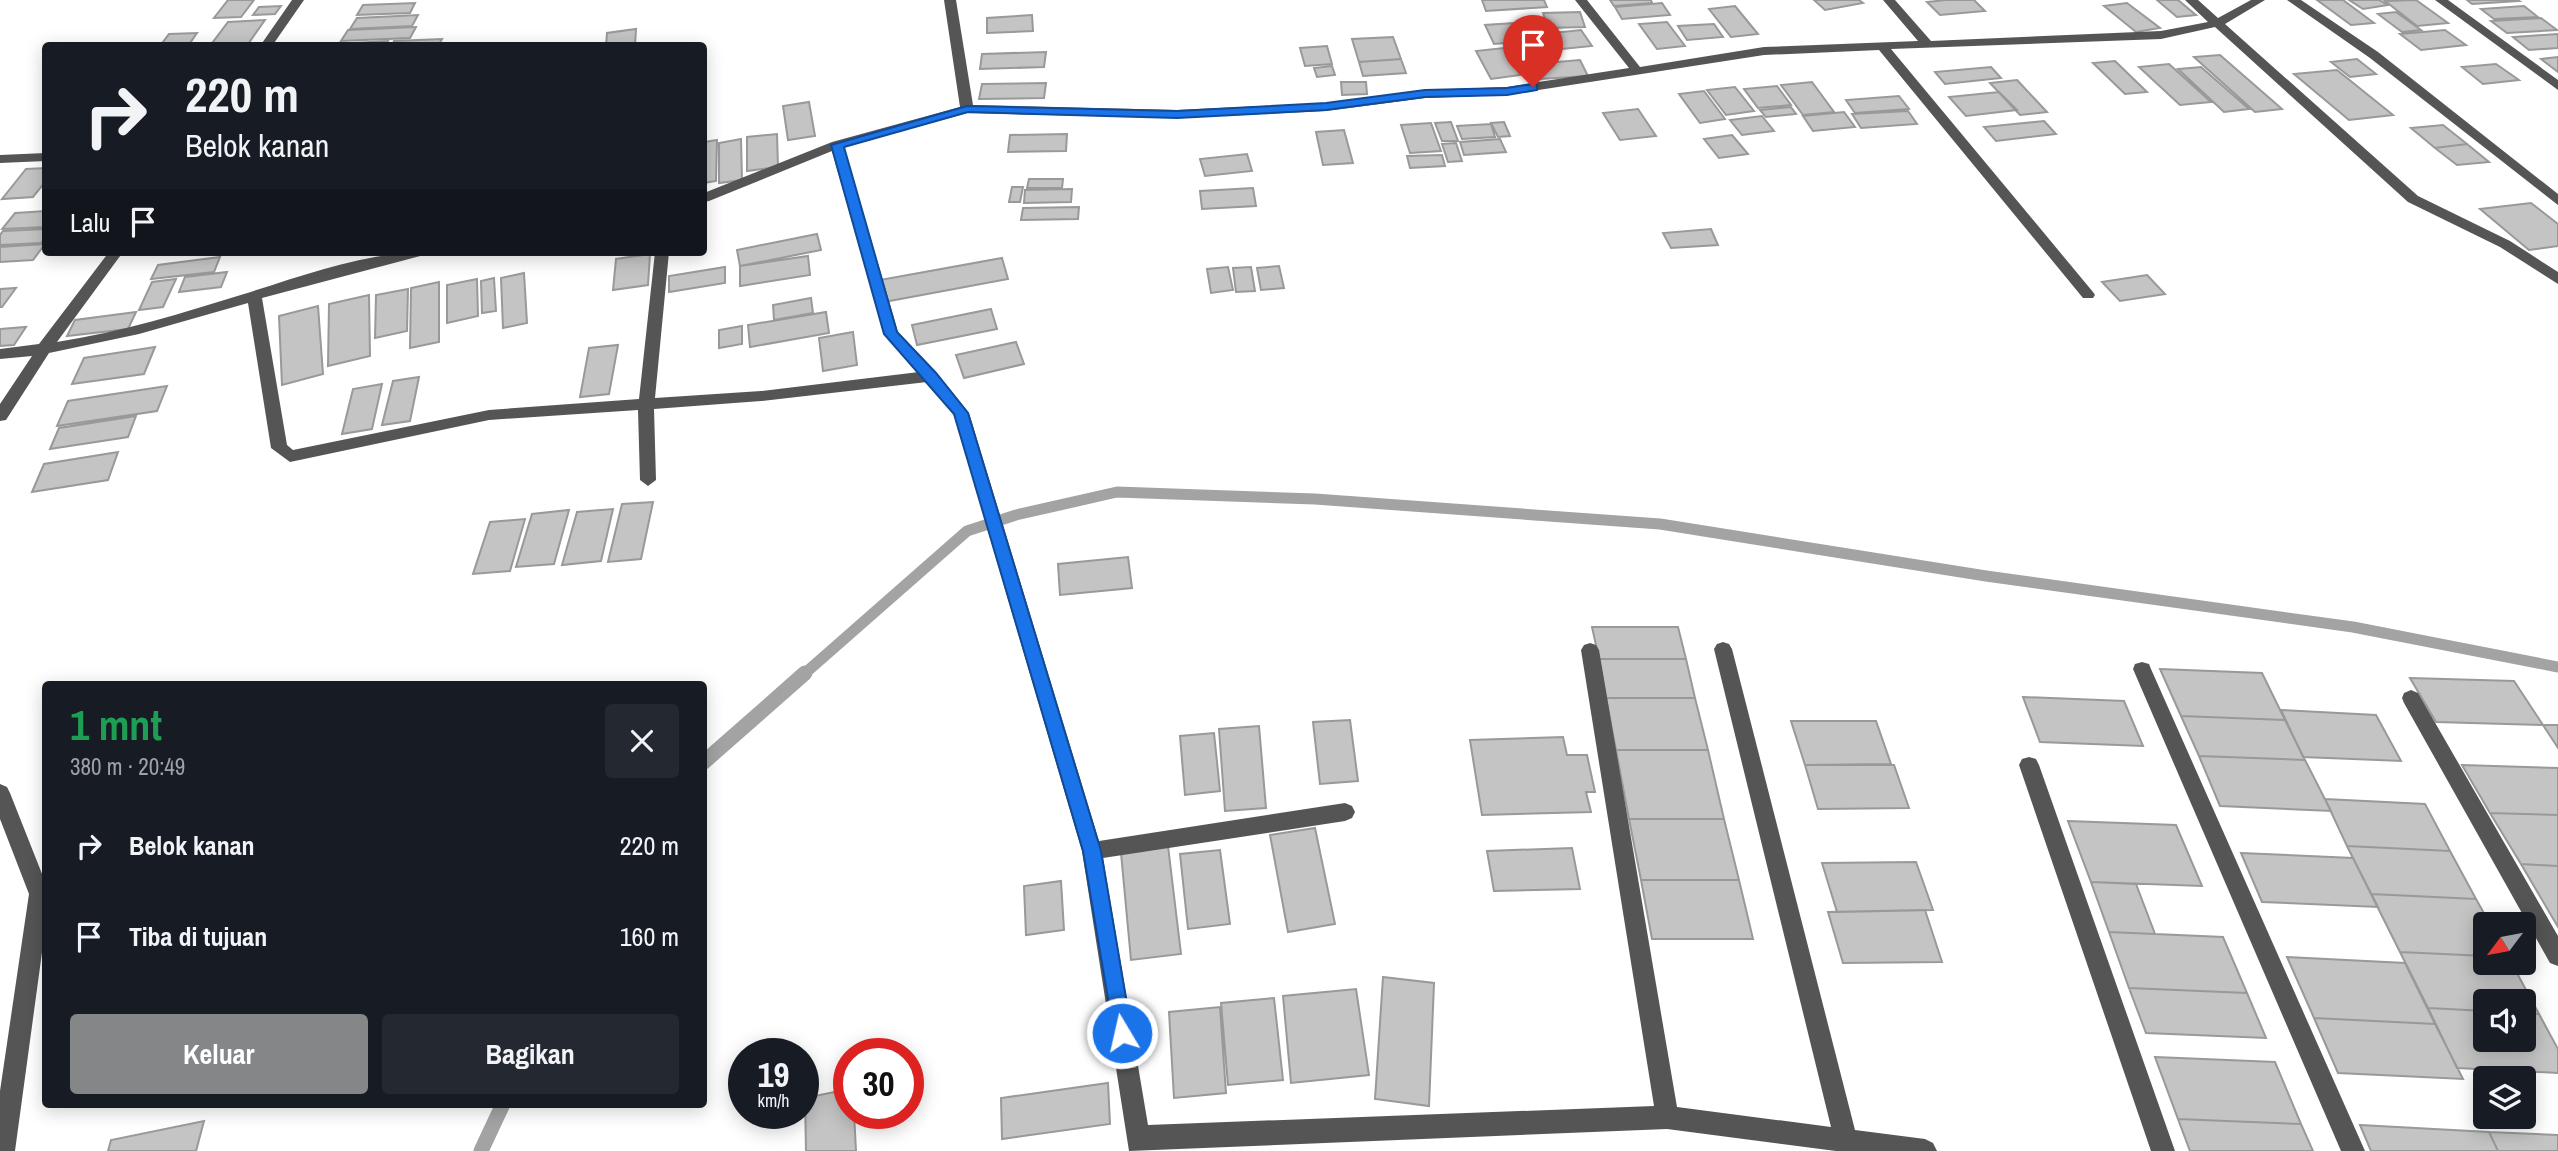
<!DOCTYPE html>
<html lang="id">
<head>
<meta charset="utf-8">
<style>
	:root { --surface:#171b24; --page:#242831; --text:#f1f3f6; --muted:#9ea1a6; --accent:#858687 }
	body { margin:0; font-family:"Archivo Narrow",sans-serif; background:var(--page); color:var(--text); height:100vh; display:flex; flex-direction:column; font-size:26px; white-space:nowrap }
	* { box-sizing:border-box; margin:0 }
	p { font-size:23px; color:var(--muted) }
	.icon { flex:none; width:38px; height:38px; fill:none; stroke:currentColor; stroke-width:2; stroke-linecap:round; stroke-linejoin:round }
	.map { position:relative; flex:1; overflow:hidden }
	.drawer { position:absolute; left:42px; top:681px; width:665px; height:427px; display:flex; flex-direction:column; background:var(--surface); border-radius:7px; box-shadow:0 4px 18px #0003 }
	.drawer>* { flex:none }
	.hud { position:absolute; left:42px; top:42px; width:665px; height:214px; border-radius:7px; box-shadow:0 4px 18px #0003; background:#171b24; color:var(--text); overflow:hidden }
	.needle { width:46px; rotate:238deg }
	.controls { position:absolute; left:2473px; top:912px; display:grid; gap:14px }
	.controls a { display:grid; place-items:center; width:63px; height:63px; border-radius:7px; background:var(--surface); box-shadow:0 4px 18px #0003; font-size:35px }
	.speed { position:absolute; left:728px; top:1038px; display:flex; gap:14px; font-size:35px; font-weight:700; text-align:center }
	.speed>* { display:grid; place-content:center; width:91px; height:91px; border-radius:50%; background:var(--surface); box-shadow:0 4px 18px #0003; line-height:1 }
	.speed small { font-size:18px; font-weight:400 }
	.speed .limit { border:10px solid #d22; background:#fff; color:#111 }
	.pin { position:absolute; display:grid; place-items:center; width:60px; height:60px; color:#fff; margin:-72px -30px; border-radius:50% 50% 50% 0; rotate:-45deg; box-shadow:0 0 7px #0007 }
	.pin .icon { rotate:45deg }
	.me { position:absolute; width:77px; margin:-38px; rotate:351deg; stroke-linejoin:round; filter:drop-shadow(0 0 5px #0008) }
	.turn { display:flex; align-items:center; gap:24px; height:147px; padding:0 28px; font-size:32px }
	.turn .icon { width:91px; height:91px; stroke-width:2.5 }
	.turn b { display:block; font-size:49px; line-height:60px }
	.then { display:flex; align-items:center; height:66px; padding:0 28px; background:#0003; gap:14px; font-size:26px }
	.round { display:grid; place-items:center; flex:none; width:74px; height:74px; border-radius:7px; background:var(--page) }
	.overview { display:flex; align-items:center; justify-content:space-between; height:119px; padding:0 28px }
	h1 { font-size:42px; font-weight:700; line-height:52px; color:#1e9e55 }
	.button { display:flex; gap:14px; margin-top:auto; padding:14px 28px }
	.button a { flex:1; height:80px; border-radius:7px; background:var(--accent); color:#fff; font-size:28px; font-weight:700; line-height:80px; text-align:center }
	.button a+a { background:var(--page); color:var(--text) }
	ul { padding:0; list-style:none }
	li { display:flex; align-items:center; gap:21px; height:91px; padding:0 28px }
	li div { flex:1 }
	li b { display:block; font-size:26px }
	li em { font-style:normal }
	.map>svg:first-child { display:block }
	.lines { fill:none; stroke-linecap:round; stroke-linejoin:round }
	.stream-far1 { stroke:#a3a3a3; stroke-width:11 }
	.stream { stroke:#a3a3a3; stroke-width:15 }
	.building { fill:#c4c4c4; stroke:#999; stroke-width:2 }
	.minor { fill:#555; fill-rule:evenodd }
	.route { fill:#1a73e8; stroke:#114b97; stroke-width:2 }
</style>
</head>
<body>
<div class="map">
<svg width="2558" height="1151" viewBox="0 0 2558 1151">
	<rect width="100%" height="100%" fill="#fff"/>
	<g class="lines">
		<path class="stream-far1" d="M 803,675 L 967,531 L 1016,515 L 1117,492 L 1315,499 L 1660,524 L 1986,576 L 2353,627 L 2558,667"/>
		<path class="stream" d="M 704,762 L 805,673
			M 481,1151 L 503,1104"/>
	</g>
	<path class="building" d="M 228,0 L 254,0 L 241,17 L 214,18 Z
		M 1482,0 L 1544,0 L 1547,7 L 1486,11 Z
		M 1610,0 L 1651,0 L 1652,3 L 1614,6 Z
		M 1814,0 L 1859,0 L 1863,3 L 1825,10 Z
		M 1946,0 L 1974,0 L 1985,11 L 1940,15 L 1927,2 Z
		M 2157,0 L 2178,0 L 2196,15 L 2177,17 Z
		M 2317,0 L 2343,0 L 2374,23 L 2351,25 Z
		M 2349,0 L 2379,0 L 2388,5 L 2363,9 Z
		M 2416,0 L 2448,23 L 2417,26 L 2385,1 Z
		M 2467,0 L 2517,0 L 2519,1 L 2472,4 Z
		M 415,3 L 410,13 L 357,15 L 363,5 Z
		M 1662,3 L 1670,15 L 1622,19 L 1615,7 Z
		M 2127,3 L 2160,28 L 2136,32 L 2104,6 Z
		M 281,6 L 275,14 L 253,15 L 259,7 Z
		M 1735,6 L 1758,34 L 1731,37 L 1709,9 Z
		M 2524,6 L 2538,17 L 2494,19 L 2481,9 Z
		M 1580,12 L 1585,27 L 1548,28 L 1543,13 Z
		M 2396,12 L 2421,30 L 2402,32 L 2378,14 Z
		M 418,15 L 412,26 L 350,29 L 357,18 Z
		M 1032,15 L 1033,31 L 987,33 L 987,18 Z
		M 2541,18 L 2557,30 L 2507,33 L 2491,21 Z
		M 265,20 L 248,44 L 210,46 L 228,22 Z
		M 1543,21 L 1552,39 L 1494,44 L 1485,25 Z
		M 1667,22 L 1685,46 L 1657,49 L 1639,24 Z
		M 1714,24 L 1723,37 L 1687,40 L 1678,26 Z
		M 416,27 L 410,38 L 341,41 L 348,30 Z
		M 636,29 L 635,46 L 606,46 L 607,33 Z
		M 1581,30 L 1592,46 L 1562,49 L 1552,33 Z
		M 2445,30 L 2466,45 L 2421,50 L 2400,34 Z
		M 197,33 L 188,46 L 160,46 L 169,34 Z
		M 2558,34 L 2558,48 L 2529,50 L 2513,37 Z
		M 1393,37 L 1401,59 L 1359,62 L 1352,39 Z
		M 442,39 L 438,46 L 392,46 L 394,41 Z
		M 388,41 L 386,46 L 336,46 L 337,44 Z
		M 1327,46 L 1332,64 L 1305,66 L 1300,48 Z
		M 1504,48 L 1520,75 L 1491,79 L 1476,51 Z
		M 1046,52 L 1044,67 L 980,69 L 982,54 Z
		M 2220,55 L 2282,109 L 2255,112 L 2194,57 Z
		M 2558,57 L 2558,72 L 2541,59 Z
		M 1401,59 L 1406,73 L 1363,76 L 1359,62 Z
		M 2357,59 L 2376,74 L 2350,77 L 2331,62 Z
		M 1580,60 L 1588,76 L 1540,79 L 1532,64 Z
		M 2115,61 L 2147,92 L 2125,94 L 2093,63 Z
		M 2169,64 L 2211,102 L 2180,105 L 2139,67 Z
		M 2496,64 L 2519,80 L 2483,84 L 2462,67 Z
		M 1332,66 L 1335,75 L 1317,77 L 1314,68 Z
		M 1991,67 L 2001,78 L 1945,84 L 1935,72 Z
		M 2201,67 L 2249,109 L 2224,112 L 2178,69 Z
		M 2337,70 L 2393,115 L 2349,120 L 2294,74 Z
		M 2017,80 L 2047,112 L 2020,115 L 1990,83 Z
		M 1341,82 L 1366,82 L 1367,94 L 1342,95 Z
		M 1812,82 L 1834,112 L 1803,115 L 1781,85 Z
		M 1046,83 L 1044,98 L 979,99 L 982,84 Z
		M 1777,86 L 1791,105 L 1758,108 L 1744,89 Z
		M 1735,87 L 1754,111 L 1726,115 L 1707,90 Z
		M 1704,91 L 1725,119 L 1700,123 L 1679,94 Z
		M 1999,92 L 2017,110 L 1966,116 L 1949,97 Z
		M 1899,96 L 1909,109 L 1855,113 L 1846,100 Z
		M 809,102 L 815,136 L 788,140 L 783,106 Z
		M 1791,107 L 1796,114 L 1766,117 L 1760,110 Z
		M 1638,109 L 1656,136 L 1620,140 L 1603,113 Z
		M 1908,111 L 1917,124 L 1861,128 L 1852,114 Z
		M 1844,112 L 1855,127 L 1813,131 L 1803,116 Z
		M 1762,116 L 1774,131 L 1742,135 L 1730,120 Z
		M 2044,121 L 2056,134 L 1996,141 L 1984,127 Z
		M 1451,122 L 1458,141 L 1442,141 L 1435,123 Z
		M 1504,122 L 1510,136 L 1498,137 L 1491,123 Z
		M 1431,123 L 1441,151 L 1410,153 L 1401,125 Z
		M 1491,124 L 1495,137 L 1462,139 L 1457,126 Z
		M 2443,125 L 2467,144 L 2435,148 L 2411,128 Z
		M 1344,130 L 1353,163 L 1323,165 L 1316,132 Z
		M 777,134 L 778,167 L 747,171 L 747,137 Z
		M 1067,134 L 1066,151 L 1008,152 L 1010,135 Z
		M 1732,135 L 1748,154 L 1719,158 L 1704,139 Z
		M 741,139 L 742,180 L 719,183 L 719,143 Z
		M 1500,139 L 1506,152 L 1464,155 L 1460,142 Z
		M 717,140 L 716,181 L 704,183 L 704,142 Z
		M 1456,143 L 1462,161 L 1448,162 L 1442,144 Z
		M 2467,144 L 2489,162 L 2457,165 L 2435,148 Z
		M 1247,154 L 1252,171 L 1205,176 L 1200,159 Z
		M 1442,155 L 1445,166 L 1410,168 L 1407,156 Z
		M 46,168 L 46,181 L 33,197 L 2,199 L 26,169 Z
		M 1029,179 L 1063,179 L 1062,188 L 1027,188 Z
		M 1012,187 L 1023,187 L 1020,202 L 1009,202 Z
		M 1253,188 L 1256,206 L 1202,209 L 1200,191 Z
		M 1072,189 L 1071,202 L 1024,203 L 1025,190 Z
		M 2531,203 L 2558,224 L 2558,246 L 2529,250 L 2480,209 Z
		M 1079,207 L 1078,219 L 1021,220 L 1023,208 Z
		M 46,211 L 46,227 L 2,229 L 15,213 Z
		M 46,229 L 46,237 L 41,243 L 0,245 L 0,235 L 3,231 Z
		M 1711,229 L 1718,245 L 1671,248 L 1663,233 Z
		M 817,234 L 821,250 L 740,266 L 737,250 Z
		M 45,244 L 33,260 L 0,262 L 0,247 Z
		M 650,254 L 648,285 L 613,290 L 616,259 Z
		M 808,256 L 810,275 L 740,286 L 740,266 Z
		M 220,257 L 214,272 L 151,279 L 158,265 Z
		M 1002,258 L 1008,279 L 884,302 L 880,280 Z
		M 1279,266 L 1284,288 L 1261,290 L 1257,268 Z
		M 725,267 L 725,283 L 669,292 L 669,276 Z
		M 1228,267 L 1233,290 L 1211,293 L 1207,269 Z
		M 1251,267 L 1255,291 L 1236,292 L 1233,268 Z
		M 227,272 L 221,287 L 179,292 L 185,277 Z
		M 524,273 L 527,323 L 503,328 L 501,278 Z
		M 2147,275 L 2165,294 L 2120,301 L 2102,282 Z
		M 494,278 L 496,311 L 482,313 L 481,281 Z
		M 176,279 L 163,307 L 139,310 L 152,282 Z
		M 477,279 L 478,316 L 447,323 L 447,285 Z
		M 439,282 L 439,342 L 410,348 L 411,288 Z
		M 16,288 L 2,307 L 0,307 L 0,289 Z
		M 408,289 L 407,331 L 375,338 L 376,295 Z
		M 369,295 L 370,356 L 328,366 L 329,304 Z
		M 811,298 L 813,313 L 774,320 L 773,305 Z
		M 318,306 L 323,374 L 282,385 L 279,316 Z
		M 991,309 L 997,329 L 917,345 L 912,325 Z
		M 136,312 L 128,329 L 67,336 L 75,320 Z
		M 826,312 L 829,333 L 750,347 L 748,325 Z
		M 742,326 L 742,344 L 719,348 L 719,330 Z
		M 26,327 L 14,345 L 0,346 L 0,329 Z
		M 853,332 L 857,365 L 823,371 L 819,338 Z
		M 1016,342 L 1024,364 L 964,378 L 956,355 Z
		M 618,345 L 609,394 L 580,397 L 589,348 Z
		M 155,347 L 144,374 L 72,384 L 84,358 Z
		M 419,377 L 410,421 L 382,425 L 393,381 Z
		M 382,384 L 372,429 L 342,434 L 353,389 Z
		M 167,386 L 157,411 L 57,426 L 68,401 Z
		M 136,416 L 128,437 L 50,449 L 59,428 Z
		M 118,452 L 108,480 L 32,492 L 44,464 Z
		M 653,502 L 641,559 L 608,562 L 622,504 Z
		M 613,509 L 601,561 L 562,565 L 577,512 Z
		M 569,510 L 554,564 L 516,567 L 532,514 Z
		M 525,519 L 510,571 L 473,574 L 490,522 Z
		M 1128,557 L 1132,588 L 1060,595 L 1058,564 Z
		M 1592,627 L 1678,627 L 1686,659 L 1599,659 Z
		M 1599,659 L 1686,659 L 1695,698 L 1606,698 Z
		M 2160,669 L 2262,673 L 2285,720 L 2181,716 Z
		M 2410,678 L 2514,681 L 2543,725 L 2436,722 Z
		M 2023,697 L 2124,701 L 2143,746 L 2040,742 Z
		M 1606,698 L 1695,698 L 1708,750 L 1616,750 Z
		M 2281,710 L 2376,715 L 2401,761 L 2303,757 Z
		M 2181,716 L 2285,720 L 2305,760 L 2199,756 Z
		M 1350,720 L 1358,781 L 1320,784 L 1313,722 Z
		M 1791,721 L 1876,721 L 1891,764 L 1805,765 Z
		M 2543,725 L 2558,725 L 2558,748 Z
		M 1259,726 L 1266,808 L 1225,811 L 1219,729 Z
		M 1214,733 L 1220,791 L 1185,795 L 1180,736 Z
		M 1563,737 L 1567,755 L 1587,755 L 1595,792 L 1586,792 L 1591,812 L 1482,815 L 1470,740 Z
		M 1616,750 L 1708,750 L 1724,819 L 1629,819 Z
		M 2199,756 L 2305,760 L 2331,811 L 2220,806 Z
		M 1805,765 L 1894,765 L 1909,808 L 1818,809 Z
		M 2462,765 L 2558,768 L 2558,815 L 2490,813 Z
		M 2325,799 L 2425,804 L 2450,851 L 2347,846 Z
		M 2490,813 L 2558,815 L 2558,866 L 2521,864 Z
		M 1629,819 L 1724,819 L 1739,880 L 1641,880 Z
		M 2068,821 L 2176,825 L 2202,886 L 2091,882 Z
		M 1315,828 L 1335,924 L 1288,932 L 1270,835 Z
		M 1168,846 L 1181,954 L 1131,960 L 1121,853 Z
		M 2347,846 L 2450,851 L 2476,899 L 2371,894 Z
		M 1572,848 L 1580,889 L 1494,891 L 1487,851 Z
		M 1220,850 L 1230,924 L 1188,929 L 1180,854 Z
		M 2241,853 L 2353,858 L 2378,907 L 2262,902 Z
		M 1916,862 L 1933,910 L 1837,912 L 1822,863 Z
		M 2521,864 L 2558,866 L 2558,927 Z
		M 1641,880 L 1739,880 L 1753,939 L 1652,939 Z
		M 1061,881 L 1064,930 L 1026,935 L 1024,886 Z
		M 2091,882 L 2136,884 L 2155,934 L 2109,932 Z
		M 2371,894 L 2476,899 L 2490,924 L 2485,924 L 2485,956 L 2400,952 Z
		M 1925,910 L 1942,962 L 1843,963 L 1828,912 Z
		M 2109,932 L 2223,937 L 2247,993 L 2129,988 Z
		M 2400,952 L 2485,956 L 2485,962 L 2511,962 L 2539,1014 L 2524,1013 L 2524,1001 L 2485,1001 L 2485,1011 L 2428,1008 Z
		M 2287,957 L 2405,963 L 2435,1024 L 2314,1018 Z
		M 1383,977 L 1434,983 L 1429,1106 L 1375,1099 Z
		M 2129,988 L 2247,993 L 2266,1038 L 2146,1033 Z
		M 1356,989 L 1369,1075 L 1291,1083 L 1283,996 Z
		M 1274,998 L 1283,1080 L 1228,1085 L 1221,1003 Z
		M 1220,1007 L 1226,1093 L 1174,1098 L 1169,1012 Z
		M 2428,1008 L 2485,1011 L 2485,1040 L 2524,1040 L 2524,1013 L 2539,1014 L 2558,1049 L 2558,1073 L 2457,1068 Z
		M 2314,1018 L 2435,1024 L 2463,1079 L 2338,1073 Z
		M 2155,1057 L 2275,1062 L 2301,1124 L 2178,1119 Z
		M 1108,1083 L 1110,1124 L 1002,1139 L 1001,1098 Z
		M 849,1089 L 849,1113 L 854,1113 L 856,1151 L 806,1151 L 805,1098 Z
		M 2178,1119 L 2301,1124 L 2313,1151 L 2190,1151 Z
		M 204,1121 L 196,1151 L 108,1151 L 111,1140 Z
		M 2360,1125 L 2489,1132 L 2498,1151 L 2371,1151 Z
		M 2489,1132 L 2558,1135 L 2558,1151 L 2498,1151 Z"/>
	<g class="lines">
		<path class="minor" d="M 292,0 L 304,0 L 272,46 L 260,46 Z
			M 944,0 L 956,0 L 973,105 L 1177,110 L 1326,103 L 1425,90 L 1507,87 L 1629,68 L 1575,0 L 1587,0 L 1640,67 L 1764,47 L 1918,41 L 1883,0 L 1895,0 L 1931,41 L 2161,31 L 2208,22 L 2185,0 L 2198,0 L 2218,18 L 2251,0 L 2265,0 L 2225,24 L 2418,196 L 2510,241 L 2558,272 L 2558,284 L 2500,247 L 2408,202 L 2215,27 L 2161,39 L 1891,49 L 2093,292 L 2095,295 L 2093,298 L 2083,298 L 1879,50 L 1764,55 L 1507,95 L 1425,98 L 1326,111 L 1177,118 L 967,113 L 844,147 L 898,332 L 936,372 L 969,413 L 1099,841 L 1345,803 L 1352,806 L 1355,812 L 1352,818 L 1345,821 L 1103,858 L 1148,1125 L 1654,1106 L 1581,650 L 1584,645 L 1590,643 L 1596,645 L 1599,650 L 1677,1107 L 1831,1127 L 1714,649 L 1717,644 L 1723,642 L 1729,644 L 1732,649 L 1855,1130 L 1925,1139 L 1933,1143 L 1937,1151 L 1836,1151 L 1667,1129 L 1129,1151 L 1082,851 L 954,415 L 927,382 L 761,401 L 654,409 L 656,480 L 648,486 L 640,480 L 638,410 L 489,420 L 290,462 L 271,448 L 248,303 L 139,334 L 49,353 L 6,420 L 0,421 L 0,404 L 32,356 L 0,359 L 0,349 L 39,344 L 109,252 L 123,252 L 57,342 C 121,332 183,313 244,294 C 302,276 365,252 426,252 L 424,255 L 262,298 L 287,445 L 293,450 L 489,410 L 639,399 L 655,252 L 669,252 L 655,398 L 761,391 L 919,372 L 884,334 L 832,151 L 709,201 L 704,202 L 704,193 L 832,142 L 960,107 Z
			M 2287,0 L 2301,0 L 2378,52 L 2558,194 L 2558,205 L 2370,58 Z
			M 2435,0 L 2448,0 L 2558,80 L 2558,90 Z
			M 46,153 L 46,161 L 0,163 L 0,155 Z
			M 2142,662 L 2149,664 L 2151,669 L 2365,1151 L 2341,1151 L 2133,669 L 2135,664 Z
			M 2411,690 L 2418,693 L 2558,936 L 2558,966 L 2550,963 L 2404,703 L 2402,698 L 2404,693 Z
			M 2029,757 L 2036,759 L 2039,765 L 2175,1151 L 2151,1151 L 2019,765 L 2022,759 Z
			M 0,784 L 7,787 L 10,793 L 46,884 L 46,923 L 15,1151 L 0,1151 L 0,1091 L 29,894 L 0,819 Z"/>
	</g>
	<path class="route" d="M 1533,84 L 1537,85 L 1537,90 L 1507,95 L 1425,97 L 1326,110 L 1177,118 L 968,112 L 844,147 L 897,332 L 936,373 L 968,413 L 1101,851 L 1132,1033 L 1129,1040 L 1122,1043 L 1115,1040 L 1083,851 L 954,414 L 884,334 L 831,145 L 967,106 L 1177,111 L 1326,103 L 1425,90 L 1507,88 Z"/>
</svg>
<div class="controls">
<a><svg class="needle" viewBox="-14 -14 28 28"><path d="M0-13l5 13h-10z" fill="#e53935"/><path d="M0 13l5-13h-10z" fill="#9ea1a6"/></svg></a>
<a><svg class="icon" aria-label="sound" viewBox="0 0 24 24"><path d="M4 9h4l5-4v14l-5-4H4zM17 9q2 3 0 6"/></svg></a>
<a><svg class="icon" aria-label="layers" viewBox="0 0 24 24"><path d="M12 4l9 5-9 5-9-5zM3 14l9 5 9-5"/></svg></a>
</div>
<div class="speed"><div>19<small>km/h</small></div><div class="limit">30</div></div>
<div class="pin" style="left:1533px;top:87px;background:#d93025"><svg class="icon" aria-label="arrive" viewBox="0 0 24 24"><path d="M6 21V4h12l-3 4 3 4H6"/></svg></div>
<svg class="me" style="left:1122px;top:1033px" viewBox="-20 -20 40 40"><circle r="17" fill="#1a73e8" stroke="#fff" stroke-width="3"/><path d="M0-11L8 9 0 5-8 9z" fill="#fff"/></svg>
<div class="hud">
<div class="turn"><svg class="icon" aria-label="right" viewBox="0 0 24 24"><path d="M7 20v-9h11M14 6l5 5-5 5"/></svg><div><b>220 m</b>Belok kanan</div></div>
<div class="then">Lalu<svg class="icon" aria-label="arrive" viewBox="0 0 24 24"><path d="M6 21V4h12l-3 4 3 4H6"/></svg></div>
</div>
<section class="drawer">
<div class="overview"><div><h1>1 mnt</h1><p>380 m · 20:49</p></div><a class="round"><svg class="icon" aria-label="close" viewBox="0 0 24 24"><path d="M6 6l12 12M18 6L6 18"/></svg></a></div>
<ul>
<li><svg class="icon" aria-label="right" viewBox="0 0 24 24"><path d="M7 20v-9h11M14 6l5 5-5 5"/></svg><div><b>Belok kanan</b></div><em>220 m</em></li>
<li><svg class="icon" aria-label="arrive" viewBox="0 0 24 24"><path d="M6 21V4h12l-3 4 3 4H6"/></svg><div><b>Tiba di tujuan</b></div><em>160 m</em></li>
</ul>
<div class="button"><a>Keluar</a><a>Bagikan</a></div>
</section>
</div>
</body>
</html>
